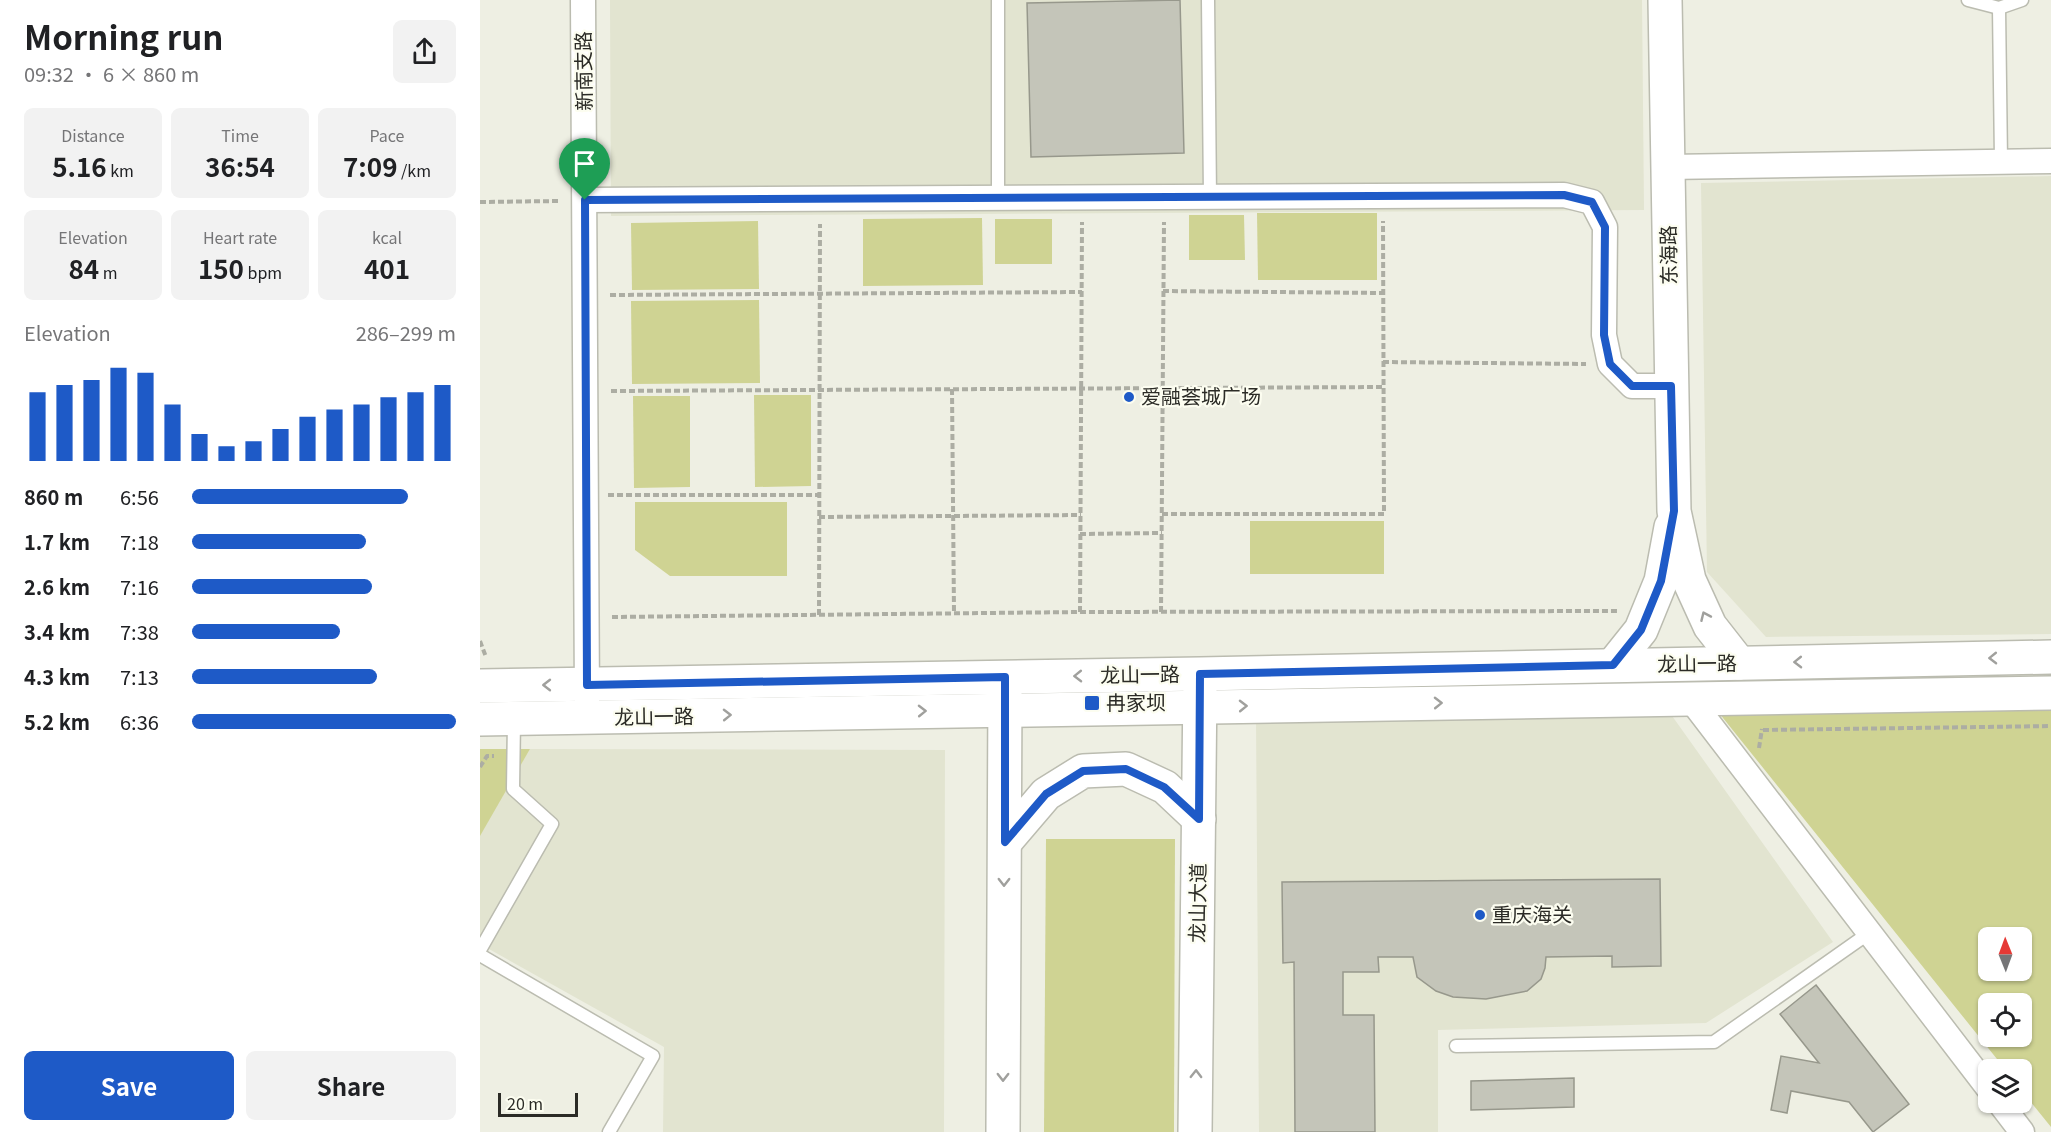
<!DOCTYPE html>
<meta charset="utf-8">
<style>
body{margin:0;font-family:Georgia,"Noto Sans SC",serif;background:#f2f2f2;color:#202124;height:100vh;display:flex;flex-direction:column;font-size:22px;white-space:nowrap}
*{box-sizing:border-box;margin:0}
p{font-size:20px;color:#757577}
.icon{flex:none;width:33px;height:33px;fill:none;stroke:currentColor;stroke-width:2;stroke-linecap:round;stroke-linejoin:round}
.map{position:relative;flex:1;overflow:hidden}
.sheet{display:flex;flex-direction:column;background:#fff;width:480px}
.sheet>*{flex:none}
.needle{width:39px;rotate:359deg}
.controls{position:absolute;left:1498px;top:927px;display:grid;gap:12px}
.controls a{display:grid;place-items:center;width:54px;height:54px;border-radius:9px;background:#fff;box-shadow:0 2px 4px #0004;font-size:30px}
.scale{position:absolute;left:18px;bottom:15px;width:80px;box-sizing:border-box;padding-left:6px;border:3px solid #2b2b26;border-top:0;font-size:16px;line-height:21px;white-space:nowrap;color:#2b2b26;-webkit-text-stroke:4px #fcfdf0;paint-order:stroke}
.pin{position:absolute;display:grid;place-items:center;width:51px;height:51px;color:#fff;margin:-62px -26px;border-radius:50% 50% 50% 0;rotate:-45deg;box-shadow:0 0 6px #0007}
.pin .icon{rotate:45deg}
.round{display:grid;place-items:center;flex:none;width:63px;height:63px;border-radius:9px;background:#f2f2f2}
.head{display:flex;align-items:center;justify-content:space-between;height:102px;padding:0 24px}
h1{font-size:33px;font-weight:700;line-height:45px}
.stats{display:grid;grid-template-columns:repeat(3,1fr);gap:9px;height:102px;padding:6px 24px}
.stats div{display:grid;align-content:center;border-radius:9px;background:#f2f2f2;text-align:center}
.stats b{font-size:26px;font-weight:700}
.stats small{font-size:16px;font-weight:400}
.stats p{font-size:16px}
.chart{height:168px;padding:12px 24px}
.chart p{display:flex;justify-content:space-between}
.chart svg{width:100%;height:108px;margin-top:6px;stroke:#1e5ac7;stroke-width:6}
.primary-button{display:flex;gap:12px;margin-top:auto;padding:12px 24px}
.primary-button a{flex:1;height:69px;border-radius:9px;background:#1e5ac7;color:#fff;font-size:24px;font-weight:700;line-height:69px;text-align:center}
.primary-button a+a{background:#f2f2f2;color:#202124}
ul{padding:0 24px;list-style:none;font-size:20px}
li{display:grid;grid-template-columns:96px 72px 1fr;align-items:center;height:45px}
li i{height:15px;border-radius:8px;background:#1e5ac7}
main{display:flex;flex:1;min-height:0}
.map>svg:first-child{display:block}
</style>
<main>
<section class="sheet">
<div class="head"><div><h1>Morning run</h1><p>09:32 · 6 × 860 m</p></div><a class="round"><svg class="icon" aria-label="share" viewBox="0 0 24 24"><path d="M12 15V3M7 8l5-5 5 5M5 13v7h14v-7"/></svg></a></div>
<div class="stats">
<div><p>Distance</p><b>5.16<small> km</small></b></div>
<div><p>Time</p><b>36:54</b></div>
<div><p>Pace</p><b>7:09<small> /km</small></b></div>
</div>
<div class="stats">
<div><p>Elevation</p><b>84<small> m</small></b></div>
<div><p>Heart rate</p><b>150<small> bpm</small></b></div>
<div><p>kcal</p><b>401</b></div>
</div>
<div class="chart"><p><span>Elevation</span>286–299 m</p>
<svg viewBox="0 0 160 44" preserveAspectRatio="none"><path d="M5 44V16M15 44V13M25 44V11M35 44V6M45 44V8M55 44V21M65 44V33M75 44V38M85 44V36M95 44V31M105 44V26M115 44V23M125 44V21M135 44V18M145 44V16M155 44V13"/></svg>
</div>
<ul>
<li><b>860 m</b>6:56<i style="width:82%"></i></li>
<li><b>1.7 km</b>7:18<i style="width:66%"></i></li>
<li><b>2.6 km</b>7:16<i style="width:68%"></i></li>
<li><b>3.4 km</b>7:38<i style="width:56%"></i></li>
<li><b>4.3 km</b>7:13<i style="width:70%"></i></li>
<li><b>5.2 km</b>6:36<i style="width:100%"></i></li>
</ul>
<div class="primary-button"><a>Save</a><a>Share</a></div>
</section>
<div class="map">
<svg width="1571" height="1132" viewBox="0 0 1571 1132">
<rect width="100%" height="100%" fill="#eeefe3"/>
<g fill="#e2e4d0">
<polygon points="130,0 1162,0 1164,210 131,216"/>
<polygon points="1571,176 1571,634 1286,637 1227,572 1221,183"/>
<polygon points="1190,713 1353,942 1226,1023 958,1030 958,1132 779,1132 776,719"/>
<polygon points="50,749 465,750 464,1132 183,1132 184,1047 0,944 0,834"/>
</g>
<g fill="#cfd393" fill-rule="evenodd">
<polygon points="777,213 897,213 897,280 778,280"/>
<polygon points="709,215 764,215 765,260 709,260"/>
<polygon points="502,218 503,285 383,286 383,219"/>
<rect x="515" y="219" width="57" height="45"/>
<polygon points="278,221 279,289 152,290 151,223"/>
<polygon points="279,300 280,383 152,384 151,301"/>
<polygon points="274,395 331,395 331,486 275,487"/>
<polygon points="153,396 210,396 210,487 154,488"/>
<polygon points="155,502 307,502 307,576 190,576 155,550"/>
<rect x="770" y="521" width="134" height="53"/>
<path d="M1571,708V1127L1542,1091V1070L1525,1069L1239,713ZM1509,938H1542V970H1509ZM1509,1004H1542V1036H1509Z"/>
<polygon points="0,749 50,749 0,836"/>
<polygon points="566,839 695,839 694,1132 564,1132"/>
</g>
<g fill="#c4c5b9" stroke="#97988c" stroke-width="1.5">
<polygon points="700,0 704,153 551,157 547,3"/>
<polygon points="1180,879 1181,966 1132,967 1132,956 1066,957 1065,968 1061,979 1047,991 1006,999 973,997 956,991 937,977 933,957 898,957 899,972 863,972 863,1015 894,1015 895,1132 815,1132 814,962 803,963 802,882"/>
<polygon points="1336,985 1429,1104 1393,1132 1369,1102 1311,1091 1307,1113 1291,1110 1301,1056 1339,1063 1300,1014"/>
<polygon points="1094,1078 1094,1107 991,1110 991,1081"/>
</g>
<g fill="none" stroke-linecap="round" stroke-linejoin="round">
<defs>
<g id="lane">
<polyline points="518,0 518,198"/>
<polyline points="728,0 730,197"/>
<polyline points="1488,0 1519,8 1542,0"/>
<polyline points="1519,8 1521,161"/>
<polyline points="0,950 72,824 33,789 34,720"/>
<polyline points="0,955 173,1056 129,1132"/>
<polyline points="976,1046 1234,1042 1389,933"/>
</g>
<g id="street">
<polyline points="103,0 107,701"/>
<polyline points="1188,167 1571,161"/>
<polyline points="105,200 1084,195 1112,202 1125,227 1124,335 1130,364 1152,386 1191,386"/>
<polyline points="1211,700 1509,1089"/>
<polyline points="1519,1102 1542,1132"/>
</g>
<g id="secondary">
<polyline points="1185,0 1194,511 1209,580 1230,626 1259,663"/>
<polyline points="1133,665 1161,630 1181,581 1191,527"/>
<polyline points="0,686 720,674 1571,657"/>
<polyline points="0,719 1571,693"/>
<polyline points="525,842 566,794 603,771 646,769 685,787 719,819"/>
<polyline points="523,1132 525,688"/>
<polyline points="715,1132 720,684"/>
</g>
</defs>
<use href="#lane" stroke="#bbbcb0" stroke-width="15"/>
<use href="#street" stroke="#bbbcb0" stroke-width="27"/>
<use href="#secondary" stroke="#bbbcb0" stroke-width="36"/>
<g stroke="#acada3" stroke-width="4" stroke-dasharray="6 3" stroke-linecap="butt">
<polyline points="0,202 80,201"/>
<polyline points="683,291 903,293"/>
<polyline points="130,295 602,292"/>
<polyline points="903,362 1106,364"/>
<polyline points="472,389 474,613"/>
<polyline points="131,391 903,387"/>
<polyline points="128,495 339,495"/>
<polyline points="682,514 904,514 903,221"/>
<polyline points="339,517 601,515"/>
<polyline points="600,534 682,533"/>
<polyline points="600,612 602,222"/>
<polyline points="681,612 684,222"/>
<polyline points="339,615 340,224"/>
<polyline points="132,617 600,612 1138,611"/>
<polyline points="0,641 6,657"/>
<polyline points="1283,730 1571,726"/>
<polyline points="1279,748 1282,729"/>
<polyline points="0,767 7,756 14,756"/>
</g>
<use href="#lane" stroke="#fff" stroke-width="12"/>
<use href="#street" stroke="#fff" stroke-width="24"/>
<use href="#secondary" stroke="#fff" stroke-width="33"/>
</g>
<defs><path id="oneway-chevron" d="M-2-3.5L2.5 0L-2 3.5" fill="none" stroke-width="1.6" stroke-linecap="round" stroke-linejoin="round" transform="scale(1.5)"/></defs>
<g stroke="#a0a09d">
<use href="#oneway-chevron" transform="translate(1225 616) rotate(-114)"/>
<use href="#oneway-chevron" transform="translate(1513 658) rotate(179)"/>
<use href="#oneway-chevron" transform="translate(1318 662) rotate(179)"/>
<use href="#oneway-chevron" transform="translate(598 676) rotate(179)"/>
<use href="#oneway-chevron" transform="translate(67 685) rotate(180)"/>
<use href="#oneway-chevron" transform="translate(958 703) rotate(-1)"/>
<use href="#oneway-chevron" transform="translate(763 706) rotate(-1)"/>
<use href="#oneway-chevron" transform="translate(442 711) rotate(-1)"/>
<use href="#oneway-chevron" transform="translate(247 715) rotate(-1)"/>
<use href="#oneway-chevron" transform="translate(524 882) rotate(90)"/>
<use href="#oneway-chevron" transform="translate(716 1074) rotate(-89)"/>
<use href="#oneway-chevron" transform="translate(523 1077) rotate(90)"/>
</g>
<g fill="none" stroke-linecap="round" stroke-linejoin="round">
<defs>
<polygon id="route" points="1084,195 1112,202 1125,227 1124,335 1130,364 1152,386 1191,386 1194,511 1181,581 1161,630 1133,665 720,674 719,819 684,787 646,769 603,771 566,794 525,842 525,677 107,685 105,200"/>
</defs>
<use href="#route" stroke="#fff" stroke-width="12"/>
<use href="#route" stroke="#1e5ac7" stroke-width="8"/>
</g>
<g fill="#1e5ac7" stroke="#fcfdf0" stroke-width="2">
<circle cx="649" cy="397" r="6"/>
<rect x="604" y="695" width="16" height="16" rx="3"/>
<circle cx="1000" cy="915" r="6"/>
</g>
<g text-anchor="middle" stroke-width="4.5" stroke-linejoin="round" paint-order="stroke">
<g font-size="20" fill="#2b2b26" stroke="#fcfdf0">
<text transform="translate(104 71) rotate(-91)" y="7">新南支路</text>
<text transform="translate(1189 255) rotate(-91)" y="7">东海路</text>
<text transform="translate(1217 664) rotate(-1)" y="7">龙山一路</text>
<text transform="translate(660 675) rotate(-1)" y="7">龙山一路</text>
<text transform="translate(174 717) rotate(-1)" y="7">龙山一路</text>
<text transform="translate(718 903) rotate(-89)" y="7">龙山大道</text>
</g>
<g font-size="20" fill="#2b2b26" stroke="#fcfdf0" text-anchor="start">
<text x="661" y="404">爱融荟城广场</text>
<text x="626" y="710">冉家坝</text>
<text x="1012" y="922">重庆海关</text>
</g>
</g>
</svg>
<div class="controls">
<a><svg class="needle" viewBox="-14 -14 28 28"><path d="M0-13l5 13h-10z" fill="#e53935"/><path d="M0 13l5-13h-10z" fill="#757577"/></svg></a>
<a><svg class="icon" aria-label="locate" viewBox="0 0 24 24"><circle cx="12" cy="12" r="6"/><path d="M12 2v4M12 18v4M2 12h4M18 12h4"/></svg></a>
<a><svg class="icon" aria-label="layers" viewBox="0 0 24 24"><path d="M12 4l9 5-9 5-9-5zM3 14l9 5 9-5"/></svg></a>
</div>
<div class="scale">20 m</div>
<div class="pin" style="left:105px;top:200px;background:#1e9e55"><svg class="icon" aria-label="arrive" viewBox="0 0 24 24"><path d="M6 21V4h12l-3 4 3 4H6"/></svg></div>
</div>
</main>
